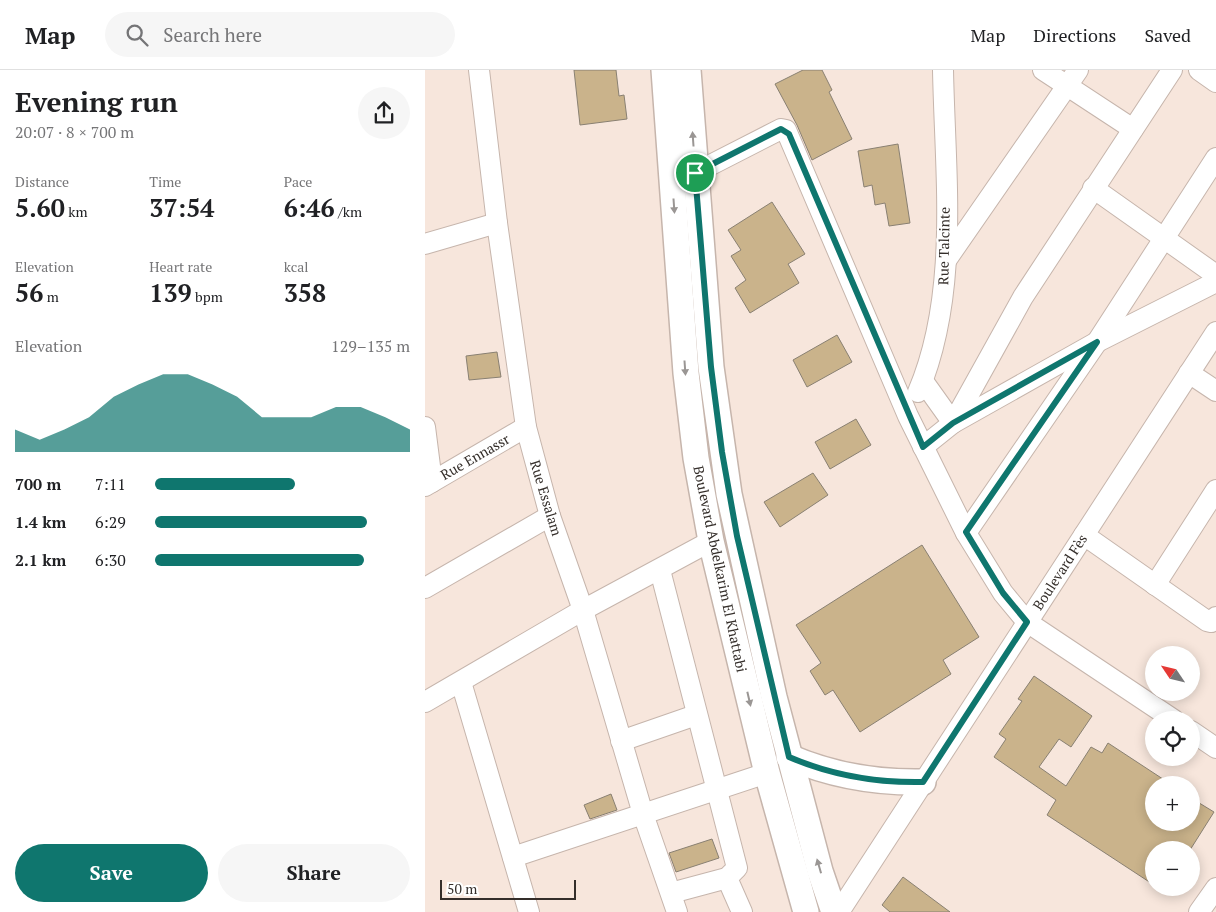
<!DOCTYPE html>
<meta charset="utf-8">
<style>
body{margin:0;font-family:"PT Serif",serif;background:#f6f6f6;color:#202124;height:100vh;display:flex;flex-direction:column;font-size:19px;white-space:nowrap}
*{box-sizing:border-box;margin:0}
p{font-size:16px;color:#757577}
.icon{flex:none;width:28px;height:28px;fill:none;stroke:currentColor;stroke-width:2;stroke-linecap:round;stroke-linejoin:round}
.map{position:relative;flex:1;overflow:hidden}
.drawer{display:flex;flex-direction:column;background:#fff;width:425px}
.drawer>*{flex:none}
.needle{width:32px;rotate:305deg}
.fabs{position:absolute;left:720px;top:576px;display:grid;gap:10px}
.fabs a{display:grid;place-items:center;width:55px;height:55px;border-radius:50%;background:#fff;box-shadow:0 2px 12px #0003;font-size:25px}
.scale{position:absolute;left:15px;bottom:12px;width:136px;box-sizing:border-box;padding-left:5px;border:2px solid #342e2a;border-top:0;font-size:14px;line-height:18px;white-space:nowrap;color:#342e2a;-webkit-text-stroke:4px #fff;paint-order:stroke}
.pin{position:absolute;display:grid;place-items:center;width:42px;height:42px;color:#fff;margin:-21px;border:2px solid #fff;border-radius:50%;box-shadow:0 1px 5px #0007}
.round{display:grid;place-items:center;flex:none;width:52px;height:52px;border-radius:26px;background:#f6f6f6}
.overview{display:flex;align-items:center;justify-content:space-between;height:85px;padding:0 15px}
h1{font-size:28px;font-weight:600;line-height:38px}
.figures{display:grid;grid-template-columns:repeat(3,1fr);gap:8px;height:85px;padding:5px 15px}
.figures div{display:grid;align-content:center}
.figures b{font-size:25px;font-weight:600}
.figures small{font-size:14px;font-weight:400}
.figures p{font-size:14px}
.chart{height:140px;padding:10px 15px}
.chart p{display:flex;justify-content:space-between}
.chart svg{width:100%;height:90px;margin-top:5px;fill:#0f766e;opacity:.7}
.button{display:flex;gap:10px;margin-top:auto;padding:10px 15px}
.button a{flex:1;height:58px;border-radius:30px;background:#0f766e;color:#fff;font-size:20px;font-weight:600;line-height:58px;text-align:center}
.button a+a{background:#f6f6f6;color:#202124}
ul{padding:0 15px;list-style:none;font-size:16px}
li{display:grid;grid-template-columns:80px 60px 1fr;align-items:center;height:38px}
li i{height:12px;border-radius:6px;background:#0f766e}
header{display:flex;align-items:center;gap:30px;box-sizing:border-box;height:70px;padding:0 25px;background:#fff;border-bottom:1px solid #e0e0e0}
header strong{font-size:24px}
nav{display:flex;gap:28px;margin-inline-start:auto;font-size:18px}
.search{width:350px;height:45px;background:#f6f6f6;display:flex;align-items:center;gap:12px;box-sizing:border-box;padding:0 18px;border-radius:28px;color:#757577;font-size:19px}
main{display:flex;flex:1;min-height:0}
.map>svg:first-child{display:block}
</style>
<header>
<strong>Map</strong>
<div class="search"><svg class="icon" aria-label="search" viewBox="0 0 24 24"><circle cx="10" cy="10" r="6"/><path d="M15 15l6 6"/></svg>Search here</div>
<nav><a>Map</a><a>Directions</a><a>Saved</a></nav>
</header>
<main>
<section class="drawer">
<div class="overview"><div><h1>Evening run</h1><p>20:07 · 8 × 700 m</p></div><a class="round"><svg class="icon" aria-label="share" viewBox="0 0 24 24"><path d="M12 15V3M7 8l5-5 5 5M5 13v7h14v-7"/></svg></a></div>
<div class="figures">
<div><p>Distance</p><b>5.60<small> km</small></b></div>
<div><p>Time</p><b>37:54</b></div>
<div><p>Pace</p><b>6:46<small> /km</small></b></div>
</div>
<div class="figures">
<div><p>Elevation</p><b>56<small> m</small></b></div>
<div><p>Heart rate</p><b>139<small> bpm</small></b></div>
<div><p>kcal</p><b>358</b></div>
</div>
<div class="chart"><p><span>Elevation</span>129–135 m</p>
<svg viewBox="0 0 160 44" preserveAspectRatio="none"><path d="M0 44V33L10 38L20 33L30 27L40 17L50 11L60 6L70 6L80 11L90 17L100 27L110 27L120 27L130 22L140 22L150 27L160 33V44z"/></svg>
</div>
<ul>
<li><b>700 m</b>7:11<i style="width:55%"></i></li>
<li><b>1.4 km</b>6:29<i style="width:83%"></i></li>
<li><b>2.1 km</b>6:30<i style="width:82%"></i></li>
</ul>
<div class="button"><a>Save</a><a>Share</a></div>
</section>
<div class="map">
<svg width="791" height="842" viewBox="0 0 791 842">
<rect width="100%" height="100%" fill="#f7e6dc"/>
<g fill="#cab38b" stroke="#898072">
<polygon points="149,0 191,0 194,26 199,25 202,49 155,55"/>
<polygon points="378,0 397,0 407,20 404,22 427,69 387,90 372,55 350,14"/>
<polygon points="473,74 485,153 464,156 460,133 450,135 447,115 439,117 433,81"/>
<polygon points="347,132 380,184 363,194 374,213 325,243 310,218 321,210 306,186 316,180 303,160"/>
<polygon points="412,265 427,292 382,317 368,290"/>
<polygon points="72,282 76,307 44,310 41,286"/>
<polygon points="431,349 446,375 405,399 390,372"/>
<polygon points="388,403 403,425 355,457 339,432"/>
<polygon points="497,475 554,567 518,590 526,604 435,662 408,620 400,625 385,601 396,593 371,555"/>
<polygon points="609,606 667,646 646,677 634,669 614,697 641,716 666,677 677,683 683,673 747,715 729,715 729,752 766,752 766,728 789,742 765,780 729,780 729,815 622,745 631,730 569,687 581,669 574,664 597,631 593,629"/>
<polygon points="186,724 192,740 165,749 159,735"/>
<polygon points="287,769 294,788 251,802 244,783"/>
<polygon points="478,807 525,842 465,842 457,835"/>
</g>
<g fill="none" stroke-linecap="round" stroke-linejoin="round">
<defs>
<g id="minor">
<polyline points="54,0 72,153 101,357 125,446 158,540 218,744 252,842"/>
<polyline points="618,0 708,59"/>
<polyline points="774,0 791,12"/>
<polyline points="258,106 270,103 356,59 361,60 483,346 541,463 578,523 602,552 749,650"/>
<polyline points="668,118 791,205"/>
<polyline points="0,174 72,153"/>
<polyline points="522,189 653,0"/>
<polyline points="764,303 791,321"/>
<polyline points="498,311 528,353 598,227 747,0"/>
<path d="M493,322C535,223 520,105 518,0"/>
<polyline points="0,357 7,412"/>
<polyline points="498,377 528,353 672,272 791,212"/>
<polyline points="0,416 101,357"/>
<polyline points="541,463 672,272 791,88"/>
<polyline points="659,465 782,551 786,552 791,547"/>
<polyline points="235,500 312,798 302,808 246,823"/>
<polyline points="730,515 791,420"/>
<polyline points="0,518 125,446"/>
<polyline points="36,612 104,842"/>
<polyline points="0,632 158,540 286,471"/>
<polyline points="766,661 791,678"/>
<polyline points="196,671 271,645"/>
<polyline points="88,787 342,703"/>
<polyline points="302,808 317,842"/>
<polyline points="414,842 791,262"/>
<polyline points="774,842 791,818"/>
</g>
<g id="tertiary">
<polyline points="239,0 261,303 271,388 286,471 342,703 381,842"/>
<polyline points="263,0 286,297 304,424 349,627 395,801 409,842"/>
<path d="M364,687C408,706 451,713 498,712"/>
</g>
</defs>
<use href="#minor" stroke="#c6b5ac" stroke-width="22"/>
<use href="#tertiary" stroke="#c6b5ac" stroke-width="28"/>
<use href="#minor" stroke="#fff" stroke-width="20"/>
<use href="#tertiary" stroke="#fff" stroke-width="25"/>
</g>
<defs><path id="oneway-solid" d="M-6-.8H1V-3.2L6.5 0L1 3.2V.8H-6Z" transform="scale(1.25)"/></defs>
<g fill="#9a9694">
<use href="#oneway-solid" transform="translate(268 69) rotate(-94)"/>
<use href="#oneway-solid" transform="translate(249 136) rotate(86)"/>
<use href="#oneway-solid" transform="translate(260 298) rotate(86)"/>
<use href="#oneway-solid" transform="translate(324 629) rotate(77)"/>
<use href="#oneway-solid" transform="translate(394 796) rotate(-106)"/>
</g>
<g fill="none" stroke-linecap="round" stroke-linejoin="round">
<defs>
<path id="route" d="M356,59L364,64L498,377L528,353L672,272L541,462L578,523L602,552L498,712C451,713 408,706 364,687L312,466L297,382L286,297L270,103Z"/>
</defs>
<use href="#route" stroke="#fff" stroke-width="10"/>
<use href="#route" stroke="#0f766e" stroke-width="6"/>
</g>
<g text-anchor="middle" stroke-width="4.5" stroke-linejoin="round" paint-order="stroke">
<g font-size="14" fill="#342e2a" stroke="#fff">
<text transform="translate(519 176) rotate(-89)" y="5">Rue Talcinte</text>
<text transform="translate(50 387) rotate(-30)" y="5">Rue Ennassr</text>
<text transform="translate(121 428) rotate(73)" y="5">Rue Essalam</text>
<text transform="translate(295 499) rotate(78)" y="5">Boulevard Abdelkarim El Khattabi</text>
<text transform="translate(635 502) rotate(-57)" y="5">Boulevard Fès</text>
</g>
</g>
</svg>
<div class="fabs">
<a><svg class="needle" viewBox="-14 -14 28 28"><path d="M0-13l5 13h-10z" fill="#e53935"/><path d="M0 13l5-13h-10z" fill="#757577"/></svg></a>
<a><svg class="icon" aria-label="locate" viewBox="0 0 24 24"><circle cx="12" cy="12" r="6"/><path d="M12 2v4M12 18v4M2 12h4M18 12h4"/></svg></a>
<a>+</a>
<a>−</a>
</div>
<div class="scale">50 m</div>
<div class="pin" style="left:270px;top:103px;background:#1e9e55"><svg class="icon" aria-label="arrive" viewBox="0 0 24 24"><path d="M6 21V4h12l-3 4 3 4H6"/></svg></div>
</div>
</main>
